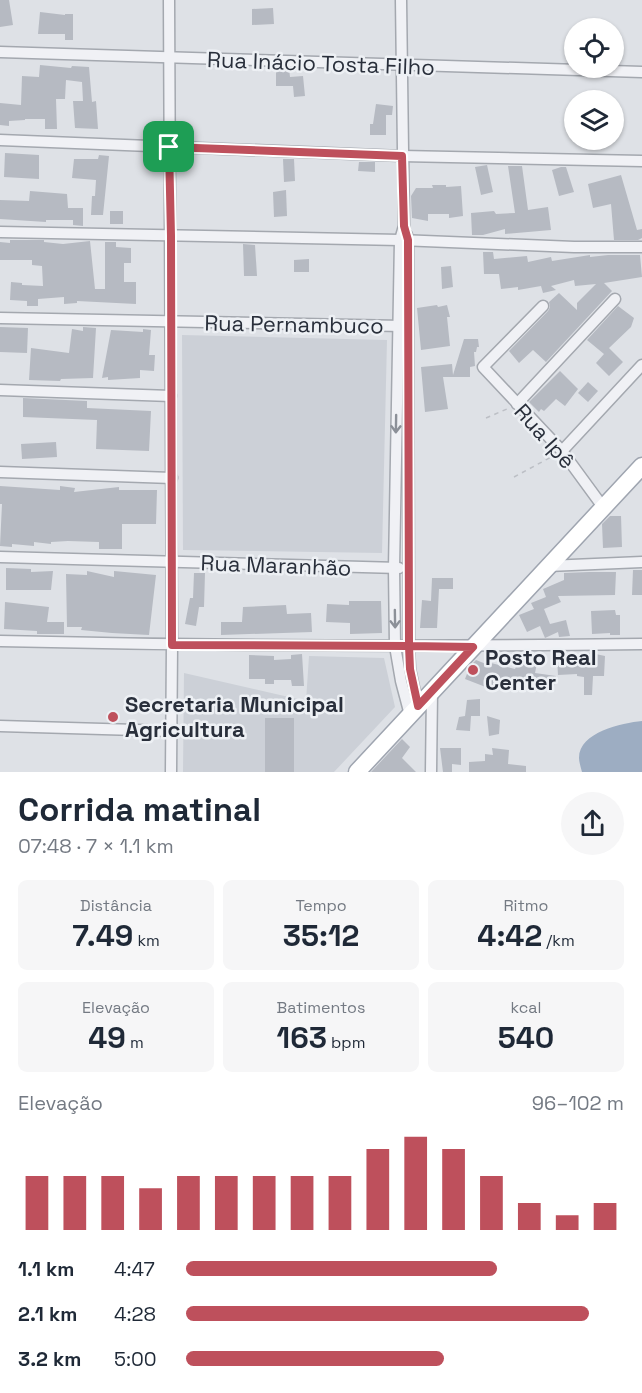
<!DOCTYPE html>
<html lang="pt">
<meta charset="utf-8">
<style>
body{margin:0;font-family:"Space Grotesk",sans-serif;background:#f6f6f7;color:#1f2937;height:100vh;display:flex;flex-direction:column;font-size:22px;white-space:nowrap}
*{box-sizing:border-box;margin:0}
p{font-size:20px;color:#747a83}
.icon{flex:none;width:33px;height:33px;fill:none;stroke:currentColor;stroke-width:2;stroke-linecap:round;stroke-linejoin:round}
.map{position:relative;height:772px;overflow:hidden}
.drawer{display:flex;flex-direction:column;background:#fff;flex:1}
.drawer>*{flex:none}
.tools{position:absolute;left:564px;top:18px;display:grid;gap:12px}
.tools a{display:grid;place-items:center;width:60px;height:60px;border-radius:50%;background:#fff;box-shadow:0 2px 4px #0004;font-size:30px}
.pin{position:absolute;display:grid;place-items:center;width:51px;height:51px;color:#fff;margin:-26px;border-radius:12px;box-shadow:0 3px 9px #0006}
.round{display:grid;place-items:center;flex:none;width:63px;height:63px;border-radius:32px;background:#f6f6f7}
.headline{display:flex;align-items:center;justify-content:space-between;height:102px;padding:0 18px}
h1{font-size:33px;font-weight:600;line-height:45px}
.stats{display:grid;grid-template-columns:repeat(3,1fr);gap:9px;height:102px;padding:6px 18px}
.stats div{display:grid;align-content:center;border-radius:9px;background:#f6f6f7;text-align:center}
.stats b{font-size:30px;font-weight:600}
.stats small{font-size:16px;font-weight:400}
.stats p{font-size:16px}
.chart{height:168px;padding:12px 18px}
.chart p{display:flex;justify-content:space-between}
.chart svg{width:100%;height:108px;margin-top:6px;stroke:#be505c;stroke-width:6}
ul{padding:0 18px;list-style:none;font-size:20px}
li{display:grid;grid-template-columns:96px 72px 1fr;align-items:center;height:45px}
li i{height:15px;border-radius:8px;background:#be505c}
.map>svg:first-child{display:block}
</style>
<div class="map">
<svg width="642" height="772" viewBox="0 0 642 772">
<rect width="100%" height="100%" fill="#dee1e6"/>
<g fill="#ccd0d7">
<polygon points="182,335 387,340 382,553 183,550"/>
<polygon points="309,656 384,658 395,707 334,772 183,772 184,673 306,701"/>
</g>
<path fill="#9dadc2" d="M642,721V772H582C581,768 579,762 579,758C579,732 622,723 642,721Z"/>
<g fill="#b6bac2">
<polygon points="0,0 9,0 13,25 0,27"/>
<polygon points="273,8 274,24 252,25 252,9"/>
<polygon points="40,12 65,15 65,14 73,14 73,40 65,40 65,34 38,34"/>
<polygon points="40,65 71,68 72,66 89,67 92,102 96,101 98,129 75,128 73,101 83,101 82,82 66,80 65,99 56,99 57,129 45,129 45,119 25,119 25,120 9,121 9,126 0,125 0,103 21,105 22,76 39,77"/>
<polygon points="276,69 289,69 290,77 303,76 305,96 294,97 293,86 276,86"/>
<polygon points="376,104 393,106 392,115 386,115 386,135 370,135 370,124 373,124"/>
<polygon points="5,153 39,155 39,179 4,177"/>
<polygon points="99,155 109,156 103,215 91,215 92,196 95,196 96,180 72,178 74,159 98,159"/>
<polygon points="283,159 294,159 295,181 284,182"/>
<polygon points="359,162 375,162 375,172 358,171"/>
<polygon points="487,165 493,192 481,195 475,167"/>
<polygon points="508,166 522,166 528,210 548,207 551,230 505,234 505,229 483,235 472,235 471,213 494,211 496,214 515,213"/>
<polygon points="561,167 566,167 574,192 559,196 552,170"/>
<polygon points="621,175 637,230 642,229 642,238 638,240 614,240 611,204 593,208 588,184"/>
<polygon points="432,185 446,185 446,187 461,186 463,216 449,218 449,214 428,214 428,221 412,218 411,196 416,188 433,188"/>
<polygon points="286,190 287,216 274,217 273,192"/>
<polygon points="30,191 67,194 68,208 83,208 83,226 73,225 73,220 46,220 46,222 0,219 0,200 29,201"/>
<rect x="110" y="211" width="13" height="13"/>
<polygon points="10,240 44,240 44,242 63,244 90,241 95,289 105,289 105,242 116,242 116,247 131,248 131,263 124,263 124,282 136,282 136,304 77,301 77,303 64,304 64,297 38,299 38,306 27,306 27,301 10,300 11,282 22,283 22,285 43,286 42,266 32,265 32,260 0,260 0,242 10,243"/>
<polygon points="243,244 255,245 257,276 244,276"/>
<polygon points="483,252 493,252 494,259 527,256 528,262 551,257 552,261 590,255 590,257 608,255 640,255 642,277 604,283 612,291 546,362 533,350 519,363 509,351 548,311 550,307 549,302 559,293 577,310 577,303 596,284 575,286 574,280 551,286 556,290 543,293 541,286 518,290 518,287 501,289 499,274 484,274"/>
<polygon points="309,259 309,272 294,272 294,260"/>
<polygon points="451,266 453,287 442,289 441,267"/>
<polygon points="437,305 438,307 447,305 450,317 447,317 450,346 421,350 417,308"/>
<polygon points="618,306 634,318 631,327 609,348 623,362 609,376 596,363 604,354 587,340"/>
<polygon points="0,327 28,328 27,353 0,352"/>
<polygon points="83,327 96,328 93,378 61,379 60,381 29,380 31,348 69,353 72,329 83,331"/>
<polygon points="143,329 151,330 149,355 155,355 154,371 140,370 140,378 108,380 108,377 102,378 111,330 143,332"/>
<polygon points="464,339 478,339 479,347 477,347 476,352 474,352 475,366 470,367 470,377 443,377 448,409 425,412 421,367 452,364 453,375"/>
<polygon points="560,371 578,389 565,406 556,399 544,411 541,409 539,412 529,402"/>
<polygon points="588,382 598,391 588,402 578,393"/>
<polygon points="23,398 87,401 87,408 151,411 149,451 96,449 97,420 23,417"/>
<polygon points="56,442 57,457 22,459 21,444"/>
<polygon points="0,486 60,490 60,486 75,488 74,492 119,487 119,490 157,490 156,524 122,524 122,549 99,549 99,542 68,541 51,542 51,544 34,542 34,546 12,544 12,547 0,546 2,504 0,504"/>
<polygon points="610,516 621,516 622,547 603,548 602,524"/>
<polygon points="6,568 31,569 31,572 53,571 51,590 6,590"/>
<polygon points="633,570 642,570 642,595 632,595"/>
<polygon points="87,571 114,577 114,571 156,575 149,635 112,633 81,630 82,627 67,627 66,574 87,575"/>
<polygon points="589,572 616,572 615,595 558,596 561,602 544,609 550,624 566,620 570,636 559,637 558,632 545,638 540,626 527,632 519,615 534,609 531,603 546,597 543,589 564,580 564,573"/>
<polygon points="194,573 205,573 204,607 199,607 196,626 185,624 190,598 193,598"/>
<polygon points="432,578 453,578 453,589 439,589 437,628 420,628 422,600 431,601"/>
<polygon points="349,601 381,601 382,633 350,634 350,623 326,622 327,604 349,605"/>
<polygon points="5,602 49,607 47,622 64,622 64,634 37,634 37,631 4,629"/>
<polygon points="286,605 287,614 311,613 312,632 221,635 221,622 242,622 243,607"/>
<polygon points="615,610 616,615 620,615 620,635 610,635 610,633 592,634 591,611"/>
<polygon points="591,653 605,656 604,676 593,676 592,695 584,695 584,677 577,676 577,674 558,675 557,658"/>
<polygon points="302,654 304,686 292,686 291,680 274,680 274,684 265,684 265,679 249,679 249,655 274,656 274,660 291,659 291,655"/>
<polygon points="476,660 491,666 491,663 515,669 518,662 526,664 526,661 537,663 535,673 556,676 554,687 520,681 517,689 498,683 496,691 465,679 470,666"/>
<polygon points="480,699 480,716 471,716 470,731 456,730 459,717 465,716 467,700"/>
<polygon points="487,716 500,720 499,734 489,736"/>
<rect x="265" y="718" width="29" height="54"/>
<polygon points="402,739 410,747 402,758 416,772 371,772"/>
<polygon points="440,748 461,748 461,765 452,764 452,772 443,772"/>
<polygon points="492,748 509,750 508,764 526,766 526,772 469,772 469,762 485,761 485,754 493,755"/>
</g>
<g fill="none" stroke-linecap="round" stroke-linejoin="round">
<defs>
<g id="minor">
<polyline points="169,0 172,645 171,772"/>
<polyline points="401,0 404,226 400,240 394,568 395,646 401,681 410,715"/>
<polyline points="0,52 642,72"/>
<polyline points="0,140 402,156 642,161"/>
<polyline points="0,232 400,240 574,247 642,247"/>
<polyline points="407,235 408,240 409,646 410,669 418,706"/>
<polyline points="543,306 483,367 562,451 603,507"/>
<polyline points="0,318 402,326"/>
<polyline points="0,390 171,396"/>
<polyline points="517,404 615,299"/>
<polyline points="562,451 642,365"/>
<polyline points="0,472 172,478"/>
<polyline points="0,557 399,568"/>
<polyline points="548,566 642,562"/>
<path d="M0,641C214,646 428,647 642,644"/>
<polyline points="0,726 171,731"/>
<polyline points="431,772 432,692"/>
</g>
<polyline id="primary" points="357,772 642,466"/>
</defs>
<use href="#minor" stroke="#a4a8af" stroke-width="13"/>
<use href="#primary" stroke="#9fa5b0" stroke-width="19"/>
<g stroke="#bcbfc5" stroke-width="1.5" stroke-dasharray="4.5 4.5" stroke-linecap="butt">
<polyline points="486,418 507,409"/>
<polyline points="514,477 553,456"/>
</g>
<use href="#minor" stroke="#f0f1f5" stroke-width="10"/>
<use href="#primary" stroke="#fff" stroke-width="16"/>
</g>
<defs><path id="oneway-shaft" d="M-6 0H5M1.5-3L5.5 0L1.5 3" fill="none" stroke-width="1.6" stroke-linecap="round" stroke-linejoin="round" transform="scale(1.5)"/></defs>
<g stroke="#8c9098">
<use href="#oneway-shaft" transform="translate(396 424) rotate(91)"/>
<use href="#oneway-shaft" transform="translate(395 619) rotate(89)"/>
</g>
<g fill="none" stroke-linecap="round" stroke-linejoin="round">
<defs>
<polyline id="route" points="169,147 171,236 172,645 409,646 410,669 418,706 473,647 409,646 408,240 404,226 402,156 169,147"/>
</defs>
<use href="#route" stroke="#fff" stroke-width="12"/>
<use href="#route" stroke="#be505c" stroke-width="8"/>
</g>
<g fill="#be505c" stroke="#edf0f4" stroke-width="2">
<circle cx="473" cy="670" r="6"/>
<circle cx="113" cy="717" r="6"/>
</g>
<g text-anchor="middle" stroke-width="5" stroke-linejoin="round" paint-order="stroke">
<g font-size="22" fill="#292f3b" stroke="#edf0f4">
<text transform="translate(321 63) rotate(2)" y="8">Rua Inácio Tosta Filho</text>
<text transform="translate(294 324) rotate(1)" y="8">Rua Pernambuco</text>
<text transform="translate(545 436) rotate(48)" y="8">Rua Ipê</text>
<text transform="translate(276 565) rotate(2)" y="8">Rua Maranhão</text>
</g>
<g font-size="22" font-weight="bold" fill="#292f3b" stroke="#edf0f4" text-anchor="start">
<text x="485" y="665">Posto Real<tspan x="485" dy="25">Center</tspan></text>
<text x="125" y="712">Secretaria Municipal<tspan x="125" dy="25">Agricultura</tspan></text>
</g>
</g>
</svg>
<div class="tools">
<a><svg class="icon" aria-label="locate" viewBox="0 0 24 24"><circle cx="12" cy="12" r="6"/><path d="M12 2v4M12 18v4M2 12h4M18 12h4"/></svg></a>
<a><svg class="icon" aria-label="layers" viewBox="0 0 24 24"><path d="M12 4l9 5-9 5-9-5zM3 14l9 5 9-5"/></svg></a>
</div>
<div class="pin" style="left:169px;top:147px;background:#1e9e55"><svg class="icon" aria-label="arrive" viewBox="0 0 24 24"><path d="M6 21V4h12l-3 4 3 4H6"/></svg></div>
</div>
<section class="drawer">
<div class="headline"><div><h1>Corrida matinal</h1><p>07:48 · 7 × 1.1 km</p></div><a class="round"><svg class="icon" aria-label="share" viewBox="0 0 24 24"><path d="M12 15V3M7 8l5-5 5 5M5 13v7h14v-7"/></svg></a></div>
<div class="stats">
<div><p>Distância</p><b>7.49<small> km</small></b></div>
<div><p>Tempo</p><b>35:12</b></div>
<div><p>Ritmo</p><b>4:42<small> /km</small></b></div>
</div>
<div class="stats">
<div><p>Elevação</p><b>49<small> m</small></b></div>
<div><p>Batimentos</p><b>163<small> bpm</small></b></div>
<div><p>kcal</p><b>540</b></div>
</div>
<div class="chart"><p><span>Elevação</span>96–102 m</p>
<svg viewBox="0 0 160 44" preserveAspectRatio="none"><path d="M5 44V22M15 44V22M25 44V22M35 44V27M45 44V22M55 44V22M65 44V22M75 44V22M85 44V22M95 44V11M105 44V6M115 44V11M125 44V22M135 44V33M145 44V38M155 44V33"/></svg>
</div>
<ul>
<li><b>1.1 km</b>4:47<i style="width:71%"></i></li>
<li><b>2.1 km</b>4:28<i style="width:92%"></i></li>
<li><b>3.2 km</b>5:00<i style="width:59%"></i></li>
</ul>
</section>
